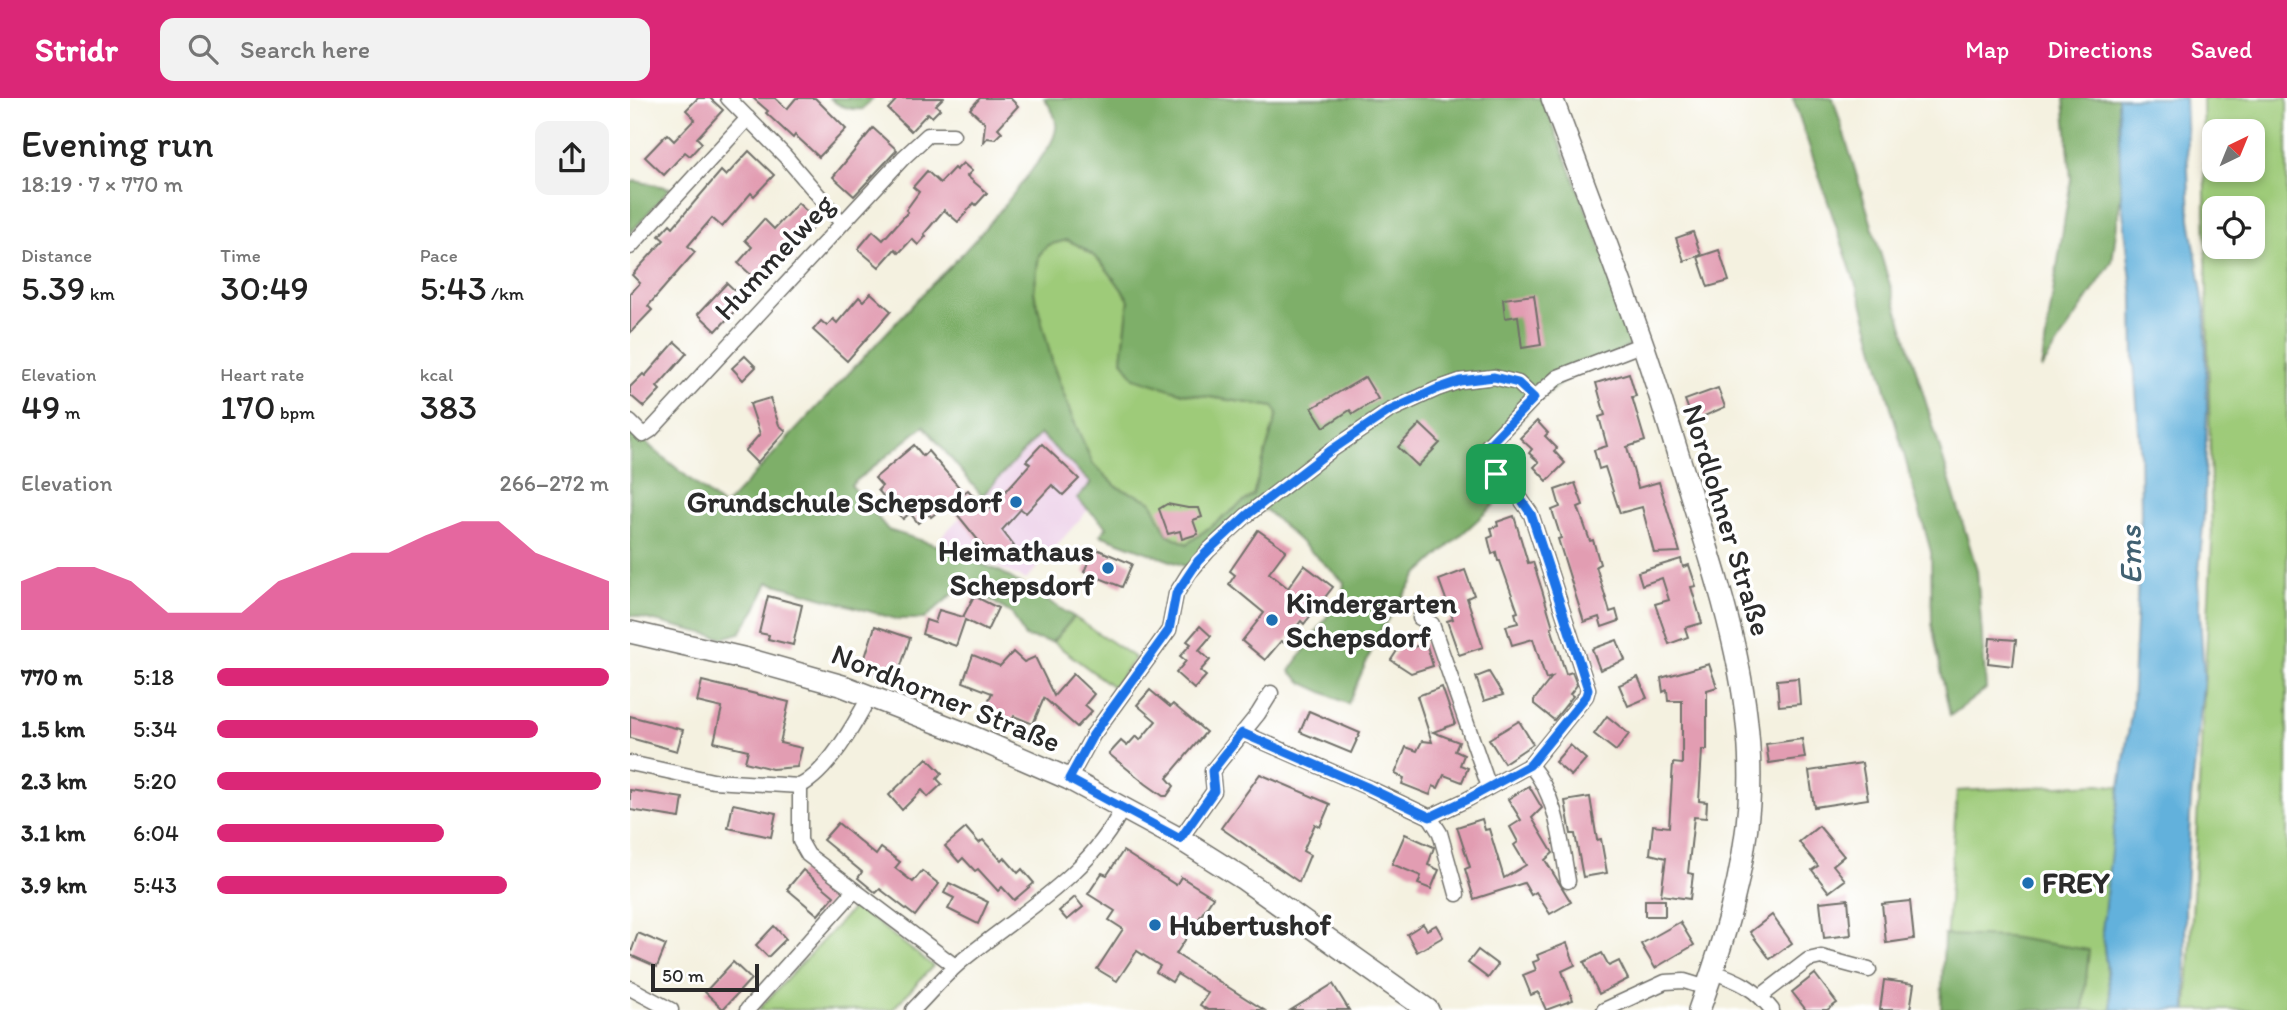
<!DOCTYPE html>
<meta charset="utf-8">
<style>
body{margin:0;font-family:Itim,sans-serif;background:#f2f2f2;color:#222;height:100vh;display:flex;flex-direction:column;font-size:26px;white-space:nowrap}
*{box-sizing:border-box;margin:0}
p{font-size:23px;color:#767676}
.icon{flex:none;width:38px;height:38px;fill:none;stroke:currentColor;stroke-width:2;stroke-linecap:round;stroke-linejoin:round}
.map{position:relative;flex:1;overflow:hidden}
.details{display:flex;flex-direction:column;background:#fff;width:630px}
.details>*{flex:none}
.needle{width:46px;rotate:43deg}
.fabs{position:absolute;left:1572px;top:21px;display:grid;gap:14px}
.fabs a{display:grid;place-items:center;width:63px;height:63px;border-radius:14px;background:#fff;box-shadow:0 4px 10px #0003;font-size:35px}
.scale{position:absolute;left:21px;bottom:18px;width:108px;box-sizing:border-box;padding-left:7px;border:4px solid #2b2b2b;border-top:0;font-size:19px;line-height:24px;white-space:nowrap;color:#2b2b2b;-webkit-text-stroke:5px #fff;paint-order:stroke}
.pin{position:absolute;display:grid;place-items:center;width:60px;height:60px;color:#fff;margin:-30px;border-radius:14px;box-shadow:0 4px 10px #0006}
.round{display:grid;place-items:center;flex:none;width:74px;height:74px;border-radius:14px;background:#f2f2f2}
.headline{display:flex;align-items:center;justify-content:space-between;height:119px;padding:0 21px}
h1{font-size:38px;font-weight:600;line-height:52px}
.metrics{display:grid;grid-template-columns:repeat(3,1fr);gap:10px;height:119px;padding:7px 21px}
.metrics div{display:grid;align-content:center}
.metrics b{font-size:35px;font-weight:600}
.metrics small{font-size:19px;font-weight:400}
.metrics p{font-size:19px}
.chart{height:196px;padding:14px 21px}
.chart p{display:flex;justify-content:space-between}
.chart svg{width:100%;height:126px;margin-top:7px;fill:#db2777;opacity:.7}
ul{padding:0 21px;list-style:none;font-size:23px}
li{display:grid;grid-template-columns:112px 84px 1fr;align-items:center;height:52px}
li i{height:18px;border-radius:9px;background:#db2777}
header{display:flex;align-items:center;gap:42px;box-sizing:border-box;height:98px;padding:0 35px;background:#db2777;color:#fff}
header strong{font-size:33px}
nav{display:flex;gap:38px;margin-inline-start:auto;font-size:24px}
.search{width:490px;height:63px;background:#f2f2f2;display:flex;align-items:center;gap:18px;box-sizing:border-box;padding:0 24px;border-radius:14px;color:#767676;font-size:26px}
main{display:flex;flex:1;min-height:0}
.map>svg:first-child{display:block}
</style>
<header>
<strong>Stridr</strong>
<div class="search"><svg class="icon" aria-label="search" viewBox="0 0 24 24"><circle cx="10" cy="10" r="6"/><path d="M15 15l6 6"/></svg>Search here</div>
<nav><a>Map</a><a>Directions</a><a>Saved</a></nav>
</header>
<main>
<section class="details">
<div class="headline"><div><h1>Evening run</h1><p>18:19 · 7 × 770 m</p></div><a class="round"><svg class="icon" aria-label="share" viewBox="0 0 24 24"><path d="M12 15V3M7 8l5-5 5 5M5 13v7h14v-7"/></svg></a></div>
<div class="metrics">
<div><p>Distance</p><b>5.39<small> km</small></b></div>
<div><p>Time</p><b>30:49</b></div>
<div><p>Pace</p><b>5:43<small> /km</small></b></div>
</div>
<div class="metrics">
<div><p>Elevation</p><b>49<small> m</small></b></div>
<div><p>Heart rate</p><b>170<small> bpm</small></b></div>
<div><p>kcal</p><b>383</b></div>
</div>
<div class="chart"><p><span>Elevation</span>266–272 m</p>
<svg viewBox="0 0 160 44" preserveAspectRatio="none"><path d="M0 44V27L10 22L20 22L30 27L40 38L50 38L60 38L70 27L80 22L90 17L100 17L110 11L120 6L130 6L140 17L150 22L160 27V44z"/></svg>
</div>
<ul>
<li><b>770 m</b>5:18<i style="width:100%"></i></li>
<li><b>1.5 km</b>5:34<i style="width:82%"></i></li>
<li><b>2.3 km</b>5:20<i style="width:98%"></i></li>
<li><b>3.1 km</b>6:04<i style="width:58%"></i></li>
<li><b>3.9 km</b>5:43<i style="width:74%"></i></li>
</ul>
</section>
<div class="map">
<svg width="1657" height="912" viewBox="0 0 1657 912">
<rect width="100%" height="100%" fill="#fff"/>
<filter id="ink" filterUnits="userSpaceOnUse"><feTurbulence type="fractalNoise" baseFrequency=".0143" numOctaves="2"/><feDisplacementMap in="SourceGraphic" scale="14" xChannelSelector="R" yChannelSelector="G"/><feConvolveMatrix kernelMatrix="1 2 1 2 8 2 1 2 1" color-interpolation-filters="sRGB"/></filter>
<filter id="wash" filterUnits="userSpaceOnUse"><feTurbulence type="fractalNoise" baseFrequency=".00686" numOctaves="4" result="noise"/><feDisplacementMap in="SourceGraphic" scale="28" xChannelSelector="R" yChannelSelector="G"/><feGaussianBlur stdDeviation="1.57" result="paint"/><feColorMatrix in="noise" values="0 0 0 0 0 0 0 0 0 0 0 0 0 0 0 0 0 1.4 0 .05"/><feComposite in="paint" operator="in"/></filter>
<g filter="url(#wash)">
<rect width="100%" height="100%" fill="#f4f1e0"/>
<polygon fill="#edd1e9" points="410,336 462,385 447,401 458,412 396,482 308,442"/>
<g fill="#9ecb79" stroke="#647b52" stroke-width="2" fill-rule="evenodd">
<path d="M1573,0H1657V912H1557L1582,445ZM1584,33H1622V72H1584ZM1584,110H1622V149H1584Z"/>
<path d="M437,142C469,155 480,175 499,202L492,261L504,279L553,295L644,309L647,316L623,397L557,446L537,436L521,403L487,389L463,366L442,319L423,267L404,194L409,157L418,147Z"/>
<polygon points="444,519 505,560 483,589 423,544"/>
<polygon points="1469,686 1490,689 1472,835 1482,912 1311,912 1327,693"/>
<polygon points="225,808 303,868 262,912 128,912"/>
</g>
<g fill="#7eaf69" stroke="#546d4a" stroke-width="2" fill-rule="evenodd">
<path d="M200,0H243L233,11C221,12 209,9 200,0Z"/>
<path d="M414,0H912L1008,243L936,281L909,302L848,366L876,396L788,476L750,533L718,606L673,585L660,573L713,495L714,484L636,412L617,415L560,470L470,437L477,429L447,401L461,385L410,336L352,398L294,328L221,387L258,432L306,447L371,474L444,519L422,544L395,539L382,516L343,491L324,495L294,521H266L138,484L126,511L110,535L93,540L0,517V328L22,350L94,409L302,186C339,151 371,113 402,72C411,59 424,46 426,30C427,18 420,9 414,0ZM437,142C469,155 480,175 499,202L492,262L504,280L553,295L644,309L647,316L623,397L557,446L537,436L521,403L487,389L463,366L442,319L423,267L404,194L409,157L418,147Z"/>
<polygon points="1163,0 1203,0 1347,472 1356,591 1320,618 1302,527 1301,454 1233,208"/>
<polygon points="1434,0 1488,0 1491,96 1482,164 1411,271 1441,81"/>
<polygon points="5,83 40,90 0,136 0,85"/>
<polygon points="1314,837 1378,839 1459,852 1453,912 1311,912"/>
</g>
<polygon fill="#62b1dc" stroke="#466e84" stroke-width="2" points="1488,0 1555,0 1560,121 1575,213 1577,313 1574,417 1568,483 1574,580 1561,701 1555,807 1556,912 1482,912 1472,834 1483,735 1502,610 1511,417 1510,346 1504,264 1503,199 1491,96"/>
<g id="blocks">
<g fill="#e29db2">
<polygon points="68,0 80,0 93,12 67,40 72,45 60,58 55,54 34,77 15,59 37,36 44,43 65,21 56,12"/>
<polygon points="123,0 145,0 157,11 166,0 185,0 216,31 189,59 165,37 163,40 136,15 138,13"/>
<polygon points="268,0 313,0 306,7 310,11 302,19 298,15 281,33 258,11"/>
<polygon points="350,0 380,0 388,8 368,30 372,34 365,41 357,40 353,45 355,25 340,11"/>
<polygon points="243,30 267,52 224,98 203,79"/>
<polygon points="119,53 144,77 124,98 121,95 92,129 82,120 58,148 65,154 18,208 22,212 0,235 0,196 10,185 2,177 34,142 29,138 40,126 43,129 91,73 96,78"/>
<polygon points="333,65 342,73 337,78 357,95 346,107 344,105 328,124 314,112 294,136 296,138 288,147 282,141 269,155 265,151 249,169 228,151 243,133 253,142 278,114 276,112 289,94 283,89 297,73 310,85 324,70 326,72"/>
<polygon points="168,105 188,124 131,186 108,165 122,149 115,142 134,121 144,131"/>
<polygon points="1063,134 1071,157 1054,163 1046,140"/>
<polygon points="1089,152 1099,183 1078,189 1068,159"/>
<polygon points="97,185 115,202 86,233 68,216"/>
<polygon points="241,195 261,213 217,263 183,232 191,223 197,228 203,221 207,225 229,199 233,203"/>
<polygon points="904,197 911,247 892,250 888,218 875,220 873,201"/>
<polygon points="45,244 57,255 27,289 30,292 14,309 0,297 0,289 13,276 15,278"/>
<polygon points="115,258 126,269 113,282 102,270"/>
<polygon points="999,275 1006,298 1002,299 1015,343 997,349 1008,390 1029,384 1050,454 1024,455 1012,409 990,415 975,369 969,371 964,352 977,348 969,319 975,317 966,285"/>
<polygon points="735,279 748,301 723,316 720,312 694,329 682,310"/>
<polygon points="1088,290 1095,309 1063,323 1055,302"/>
<polygon points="140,300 149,327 156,333 127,365 115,353 130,336 120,306"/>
<polygon points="907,323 918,335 915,338 927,350 924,353 935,365 917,383 904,369 909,364 899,355 902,351 890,340"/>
<polygon points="790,326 810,345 788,368 768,349"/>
<polygon points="412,346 449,381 433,397 422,387 396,415 391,411 372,432 384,448 365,463 318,405 301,419 299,416 288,425 280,415 273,421 248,392 252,388 245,380 284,347 293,358 298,353 334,395 338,392 358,413 400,366 396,363"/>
<polygon points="945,385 953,407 948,409 960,443 963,442 970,466 966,468 980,514 986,512 989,523 972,529 969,519 954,524 928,441 931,440 922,412 930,409 925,392"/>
<polygon points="537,406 558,410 569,410 572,419 563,422 568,436 552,441 550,433 538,436 529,411"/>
<polygon points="884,418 898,465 903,464 912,492 923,529 921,529 936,576 942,574 947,587 940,596 943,598 924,622 904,606 904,602 922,579 916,581 903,541 882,547 876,528 888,525 885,515 888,514 870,463 868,463 866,454 862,456 858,440 863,438 861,430 868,428 867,424"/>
<polygon points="628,432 656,452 639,475 658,490 674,467 703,489 674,526 671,523 654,545 651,543 635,562 612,543 634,515 599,486 605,477 600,473"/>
<polygon points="464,450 502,466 492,489 454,474"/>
<polygon points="1051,461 1053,469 1059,467 1066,488 1061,489 1072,525 1055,530 1058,539 1039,546 1025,506 1039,502 1032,480 1012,487 1008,474"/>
<polygon points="835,472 844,497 837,500 853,549 829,557 817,523 823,521 809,482"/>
<polygon points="138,498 172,507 163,547 138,541 139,537 129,535"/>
<polygon points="344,498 368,510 357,533 335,522 326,548 292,536 296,522 305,525 309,512 333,519"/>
<polygon points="245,528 280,540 267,580 232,569"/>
<polygon points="570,528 581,538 569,552 580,562 570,573 576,578 564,591 546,575 556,563 550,558 561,546 557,543"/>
<polygon points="1360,540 1386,542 1383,568 1358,565"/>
<polygon points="774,542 784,549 796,545 803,568 781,575 761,562"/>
<polygon points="987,542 995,562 970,572 962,551"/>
<polygon points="383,554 394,564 405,559 424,598 443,576 464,596 455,607 462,613 447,629 414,600 403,626 384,618 382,622 355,610 362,595 333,584 343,557 370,568"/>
<polygon points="1079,566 1087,589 1077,592 1077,652 1072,652 1069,703 1077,704 1076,720 1064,719 1058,775 1063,776 1060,801 1031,797 1036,760 1020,756 1023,727 1039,729 1043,665 1052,666 1052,603 1038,603 1037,592 1033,594 1031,580"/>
<polygon points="859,574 873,597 854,603 846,579"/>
<polygon points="1008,579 1017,600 998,608 989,587"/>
<polygon points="1168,580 1170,606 1149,608 1147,582"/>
<polygon points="72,583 159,604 150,645 172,650 167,669 142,671 115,664 118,652 84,644 92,610 67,604"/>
<polygon points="812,589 825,626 803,634 829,644 825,653 834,657 830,667 838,670 832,684 814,677 808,690 803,688 800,697 772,686 774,680 765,676 776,649 787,653 792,643 802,644 787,598"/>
<polygon points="520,592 540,609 543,606 576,634 537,680 544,688 537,698 533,698 516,686 479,656 491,643 497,648 506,638 510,642 526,623 507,607"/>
<polygon points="679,613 730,635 721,655 670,634"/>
<polygon points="0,618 53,632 47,653 0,640"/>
<polygon points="977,618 999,636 986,653 964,636"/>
<polygon points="889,623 903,646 874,665 859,641"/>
<polygon points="1172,641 1175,660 1139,665 1136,646"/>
<polygon points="940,647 956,661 941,678 925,664"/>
<polygon points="297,660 312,675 307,681 312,686 298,699 292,692 272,712 259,697"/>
<polygon points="1232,665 1238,701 1184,709 1179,673"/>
<polygon points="630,676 700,706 690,729 685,726 673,753 680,757 669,784 591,730"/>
<polygon points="899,688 912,710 902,720 923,755 915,762 941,804 920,816 906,794 901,797 894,785 844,801 835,771 840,769 827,729 852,721 855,732 859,731 874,780 896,767 884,747 888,744 880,729 891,722 878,701"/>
<polygon points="0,692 53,700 50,720 0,712"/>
<polygon points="960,699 967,742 971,741 977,775 953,779 945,736 941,736 935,703"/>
<polygon points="103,706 146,715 141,739 98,730"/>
<polygon points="208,725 246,757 251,750 270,764 265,770 283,784 292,773 309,786 285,818 250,791 246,795 228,780 232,774 193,742"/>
<polygon points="1189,728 1214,758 1203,767 1215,782 1199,794 1182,772 1188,768 1169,744"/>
<polygon points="336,730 349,745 353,742 371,762 374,759 388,775 392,771 404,785 384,802 372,789 368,793 348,771 345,773 333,760 329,764 315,748"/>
<polygon points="775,736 804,749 798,767 809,772 801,791 788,786 791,778 762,766"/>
<polygon points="493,753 546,787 551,779 583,799 546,856 634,912 578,912 570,907 578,895 547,876 542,884 526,874 530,868 507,853 487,883 467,871 493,831 479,822 485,813 458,796 472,775 477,777"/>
<polygon points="173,772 204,798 188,817 157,791"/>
<polygon points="319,785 358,804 348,826 318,811 324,800 314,795"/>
<polygon points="445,799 453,809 437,822 429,813"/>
<polygon points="1218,801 1221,837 1194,840 1190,804"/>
<rect x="1015" y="802" width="20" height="16"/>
<polygon points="1280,803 1284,841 1256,845 1252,806"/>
<polygon points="1142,817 1162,845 1140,861 1120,834"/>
<polygon points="1050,824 1064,847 1025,870 1011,846"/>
<polygon points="793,826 797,832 806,827 813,839 787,854 777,836"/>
<polygon points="144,828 156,841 138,859 126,847"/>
<polygon points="8,835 36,847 27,869 0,857"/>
<polygon points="937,845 945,867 932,873 943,902 916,912 908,894 901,897 893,877 906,872 903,864 909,862 907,857"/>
<polygon points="848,852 868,867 858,880 838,865"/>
<polygon points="972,855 979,868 989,863 998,881 969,896 954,864"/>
<polygon points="103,864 121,881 93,911 75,894"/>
<polygon points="1185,876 1207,905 1197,912 1176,912 1162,894"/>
<polygon points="1254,882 1284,886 1280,912 1250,912"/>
<polygon points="703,886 719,912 661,912"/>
</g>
</g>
</g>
<g filter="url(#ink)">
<use href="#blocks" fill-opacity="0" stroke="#71706a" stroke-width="2"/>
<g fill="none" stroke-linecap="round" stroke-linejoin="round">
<defs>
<g id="street">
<polyline points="98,0 155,58 212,125"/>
<polyline points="0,149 118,20"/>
<polyline points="0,324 13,337 21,332 273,60 298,37 323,37"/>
<polyline points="790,520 802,526 859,689"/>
<polyline points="613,635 739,690 800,719 838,701 900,667 956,598 958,591 901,416 890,400 847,359 904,300 928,279 1013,246"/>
<path d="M0,665L83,683L170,688C199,673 225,626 240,597"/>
<path d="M900,667C927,698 931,744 938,783"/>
<polyline points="439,681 463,637 539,532 546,496 559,475 579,452 617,417 700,353 759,313 807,291 830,283 864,279 888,285 904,300"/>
<polyline points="170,688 170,743 178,757 325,868"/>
<polyline points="800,719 810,735 827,796"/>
<polyline points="550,741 584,693 582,673 628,616 641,595"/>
<path d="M1083,874C1108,882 1126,891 1142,912"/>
<polyline points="0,890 41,912"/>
<polyline points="1131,898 1178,862 1191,859 1239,872"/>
<polyline points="117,912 224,793"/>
<path d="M283,912C298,897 312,880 328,866C385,818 460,778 493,709"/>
<polyline points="974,912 1035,884 1054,883 1077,890"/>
</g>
<g id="secondary">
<path d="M922,0C952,81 983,162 1012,244C1029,292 1043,342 1059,391C1091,494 1126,597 1119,706C1114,778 1093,845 1069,912"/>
<polyline points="0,534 117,561 213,588 334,635 439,681 550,741 612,780 798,912"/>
</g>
</defs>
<use href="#street" stroke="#71706a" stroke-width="17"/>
<use href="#secondary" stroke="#71706a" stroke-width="24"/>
<use href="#street" stroke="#fff" stroke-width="14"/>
<use href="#secondary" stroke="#fff" stroke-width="21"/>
</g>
</g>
<g fill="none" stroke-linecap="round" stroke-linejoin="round" filter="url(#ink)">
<defs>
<polygon id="route" points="864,279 888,285 904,300 847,359 890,400 901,416 958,591 956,598 900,667 838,701 800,719 739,690 612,635 582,673 584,693 550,741 439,681 463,637 539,532 546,496 568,463 579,452 617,417 700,353 759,313 807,291 830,283"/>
</defs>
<use href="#route" stroke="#fff" stroke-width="14"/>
<use href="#route" stroke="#1a73e8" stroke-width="9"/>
</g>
<g fill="#1f6fb2" stroke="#fff" stroke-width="2.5">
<circle cx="386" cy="404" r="7"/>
<circle cx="478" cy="470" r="7"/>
<circle cx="642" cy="522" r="7"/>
<circle cx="1398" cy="785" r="7"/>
<circle cx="525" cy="827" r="7"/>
</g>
<g text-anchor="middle" stroke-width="7" stroke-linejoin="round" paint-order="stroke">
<g font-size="30" fill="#2b2b2b" stroke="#fff">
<text transform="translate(144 159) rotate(-47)" y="10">Hummelweg</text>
<text transform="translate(1097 422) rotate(73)" y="10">Nordlohner Straße</text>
<text transform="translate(316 600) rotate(22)" y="10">Nordhorner Straße</text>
</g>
<g font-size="30" font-weight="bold" fill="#2b2b2b" stroke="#fff" text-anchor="start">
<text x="372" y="414" text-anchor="end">Grundschule Schepsdorf</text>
<text x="464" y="463" text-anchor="end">Heimathaus<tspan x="464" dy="34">Schepsdorf</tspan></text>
<text x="656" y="515">Kindergarten<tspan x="656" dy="34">Schepsdorf</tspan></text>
<text x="1412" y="795">FREY</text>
<text x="539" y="837">Hubertushof</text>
</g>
<g font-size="32" font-style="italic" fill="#416172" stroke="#fff">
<text transform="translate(1500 457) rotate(-91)" y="11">Ems</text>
</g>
</g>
</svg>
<div class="fabs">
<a><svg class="needle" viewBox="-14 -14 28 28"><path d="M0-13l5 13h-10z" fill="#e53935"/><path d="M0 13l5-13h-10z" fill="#767676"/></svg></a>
<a><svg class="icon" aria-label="locate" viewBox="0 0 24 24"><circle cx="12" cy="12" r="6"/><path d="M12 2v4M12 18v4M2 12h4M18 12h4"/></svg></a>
</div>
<div class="scale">50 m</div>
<div class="pin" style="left:866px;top:376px;background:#1e9e55"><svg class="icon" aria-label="arrive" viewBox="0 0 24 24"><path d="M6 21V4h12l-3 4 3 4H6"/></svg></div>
</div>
</main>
